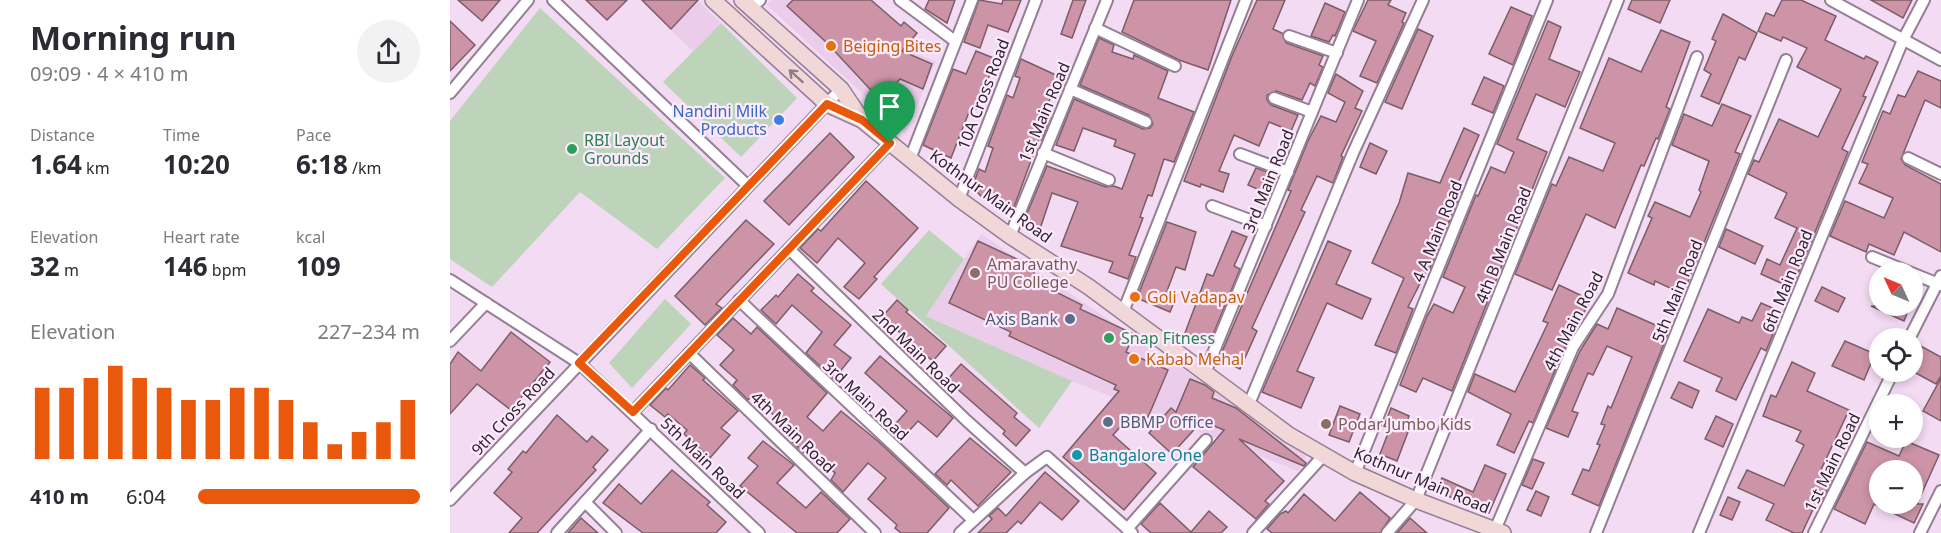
<!DOCTYPE html>
<meta charset="utf-8">
<style>
body{margin:0;font-family:"Noto Sans",sans-serif;background:#f2f2f3;color:#2b2b33;height:100vh;display:flex;flex-direction:column;font-size:22px;white-space:nowrap}
*{box-sizing:border-box;margin:0}
p{font-size:20px;color:#7c7c81}
.icon{flex:none;width:33px;height:33px;fill:none;stroke:currentColor;stroke-width:2;stroke-linecap:round;stroke-linejoin:round}
.map{position:relative;flex:1;overflow:hidden}
.panel{display:flex;flex-direction:column;background:#fff;width:450px}
.panel>*{flex:none}
.needle{width:39px;rotate:314deg}
.buttons{position:absolute;left:1419px;top:262px;display:grid;gap:12px}
.buttons a{display:grid;place-items:center;width:54px;height:54px;border-radius:50%;background:#fff;box-shadow:0 3px 9px #0003;font-size:30px}
.pin{position:absolute;display:grid;place-items:center;width:51px;height:51px;color:#fff;margin:-62px -26px;border-radius:50% 50% 50% 0;rotate:-45deg;box-shadow:0 0 6px #0007}
.pin .icon{rotate:45deg}
.round{display:grid;place-items:center;flex:none;width:63px;height:63px;border-radius:32px;background:#f2f2f3}
.head{display:flex;align-items:center;justify-content:space-between;height:102px;padding:0 30px}
h1{font-size:33px;font-weight:700;line-height:45px}
.figures{display:grid;grid-template-columns:repeat(3,1fr);gap:9px;height:102px;padding:6px 30px}
.figures div{display:grid;align-content:center}
.figures b{font-size:26px;font-weight:700}
.figures small{font-size:16px;font-weight:400}
.figures p{font-size:16px}
.chart{height:168px;padding:12px 30px}
.chart p{display:flex;justify-content:space-between}
.chart svg{width:100%;height:108px;margin-top:6px;stroke:#ea580c;stroke-width:6}
ul{padding:0 30px;list-style:none;font-size:20px}
li{display:grid;grid-template-columns:96px 72px 1fr;align-items:center;height:45px}
li i{height:15px;border-radius:8px;background:#ea580c}
main{display:flex;flex:1;min-height:0}
.map>svg:first-child{display:block}
</style>
<main>
<section class="panel">
<div class="head"><div><h1>Morning run</h1><p>09:09 · 4 × 410 m</p></div><a class="round"><svg class="icon" aria-label="share" viewBox="0 0 24 24"><path d="M12 15V3M7 8l5-5 5 5M5 13v7h14v-7"/></svg></a></div>
<div class="figures">
<div><p>Distance</p><b>1.64<small> km</small></b></div>
<div><p>Time</p><b>10:20</b></div>
<div><p>Pace</p><b>6:18<small> /km</small></b></div>
</div>
<div class="figures">
<div><p>Elevation</p><b>32<small> m</small></b></div>
<div><p>Heart rate</p><b>146<small> bpm</small></b></div>
<div><p>kcal</p><b>109</b></div>
</div>
<div class="chart"><p><span>Elevation</span>227–234 m</p>
<svg viewBox="0 0 160 44" preserveAspectRatio="none"><path d="M5 44V15M15 44V15M25 44V11M35 44V6M45 44V11M55 44V15M65 44V20M75 44V20M85 44V15M95 44V15M105 44V20M115 44V29M125 44V38M135 44V33M145 44V29M155 44V20"/></svg>
</div>
<ul>
<li><b>410 m</b>6:04<i style="width:100%"></i></li>
</ul>
</section>
<div class="map">
<svg width="1491" height="533" viewBox="0 0 1491 533">
<rect width="100%" height="100%" fill="#f3dbf3"/>
<g fill="#ebcdeb">
<polygon points="190,0 247,0 271,23 243,51"/>
<polygon points="322,0 391,0 437,44 486,61 455,133 317,5"/>
<polygon points="531,234 776,398 857,456 848,471 622,381 476,316"/>
</g>
<g fill="#bdd4ba">
<polygon points="90,8 275,178 207,249 130,192 42,287 0,259 0,121"/>
<polygon points="271,23 347,98 291,157 213,82"/>
<polygon points="479,230 514,259 476,316 622,381 589,428 431,284"/>
<polygon points="215,299 241,324 182,388 159,363"/>
</g>
<g fill="#cc94a6" stroke="#7b5d67" stroke-width="1.5" fill-rule="evenodd">
<polygon points="8,0 50,0 32,21"/>
<polygon points="136,0 177,0 157,20"/>
<polygon points="192,0 248,0 221,29"/>
<polygon points="343,0 421,0 451,26 454,22 467,33 452,51 482,64 473,89 450,79 431,101 377,43 337,6"/>
<polygon points="479,0 505,0 497,23 475,9"/>
<polygon points="529,0 552,4 553,0 571,0 558,32 538,25 530,48 514,42"/>
<polygon points="623,0 636,0 622,38 611,34"/>
<polygon points="684,0 781,0 758,70 729,60 672,32"/>
<polygon points="807,0 835,0 823,29 832,33 836,43 873,56 869,65 873,67 865,86 860,83 852,100 826,91 817,95 817,100 821,105 848,115 841,131 819,122 809,146 784,135 769,171 779,174 773,192 751,184 750,187 734,181 782,56"/>
<polygon points="918,0 941,0 938,5 956,13 952,22 954,23 927,83 910,76 926,41 903,31"/>
<polygon points="1182,0 1220,0 1210,23 1178,9"/>
<polygon points="1332,0 1351,0 1386,16 1375,40 1414,59 1416,56 1428,62 1413,96 1416,97 1392,149 1398,152 1342,288 1311,274 1317,259 1330,265 1347,228 1325,218 1337,193 1298,174 1304,160 1309,162 1329,119 1368,137 1391,89 1347,67 1357,48 1333,37 1331,41 1308,31 1316,13 1324,16"/>
<polygon points="1421,0 1462,0 1453,18"/>
<polygon points="875,3 895,12 885,36 883,35 879,42 861,36"/>
<polygon points="1061,7 1082,16 1063,65 1039,54"/>
<polygon points="1273,14 1307,33 1295,60 1289,57 1269,104 1251,96 1261,74 1254,70 1266,41 1262,39"/>
<polygon points="0,21 25,45 0,71"/>
<polygon points="1098,21 1111,27 1099,59 1130,72 1115,107 1086,94 1067,139 1097,152 1002,391 973,378 966,392 950,385 977,316 984,304 1003,313 1015,287 993,277 1026,195 1028,196 1041,167 1055,173 1064,152 1047,144"/>
<polygon points="968,29 983,36 952,109 935,102"/>
<polygon points="1211,30 1240,42 1216,107 1220,109 1208,139 1206,138 1194,166 1191,165 1165,228 1136,214 1102,290 1065,274 1102,184 1106,186 1119,157 1153,171 1165,143 1130,128 1159,58 1191,72"/>
<polygon points="649,38 664,45 662,52 683,59 684,55 718,71 708,98 744,112 724,162 714,159 702,196 698,195 690,217 693,218 679,255 686,257 678,279 659,272 663,262 611,246 628,202 602,193 590,229 573,223 597,166 656,187 664,186 672,189 685,154 664,146 666,140 633,128 624,151 606,145 624,99 693,129 700,128 703,124 699,115 630,85"/>
<polygon points="526,51 546,59 526,109 521,107 501,158 473,145 503,69 516,74"/>
<polygon points="571,59 608,76 594,116 600,118 592,140 589,139 564,207 537,197 535,200 522,187 529,169 535,172 543,148 538,146 557,95 563,98 570,78 565,76"/>
<polygon points="1468,71 1491,81 1491,108 1475,100 1451,159 1455,165 1491,184 1491,252 1454,232 1444,255 1419,244 1416,252 1380,236 1395,201 1434,218 1443,198 1409,183 1418,164 1412,162 1433,111 1440,114 1448,95 1455,97"/>
<polygon points="886,74 913,91 905,108 912,111 891,156 893,157 883,183 867,176 851,210 855,212 802,328 807,331 790,369 769,359 841,191 838,190 858,141 871,116 886,122 895,102 878,93"/>
<polygon points="1034,77 1054,86 1043,113 1022,104"/>
<polygon points="1272,104 1301,116 1285,152 1290,154 1233,294 1205,281 1204,285 1178,273 1202,218 1198,216 1205,202 1240,217 1251,192 1249,190 1259,161 1222,145 1234,114 1262,126"/>
<polygon points="1014,128 1029,135 1006,188 1012,190 979,271 977,270 958,307 963,309 946,353 925,345 954,278 922,263 949,203 958,173 990,183"/>
<polygon points="380,133 404,157 339,225 314,201"/>
<polygon points="920,143 937,151 926,174 910,167"/>
<polygon points="806,168 828,176 816,193 798,185"/>
<polygon points="416,181 468,228 424,277 427,279 409,299 394,287 415,263 388,238 367,263 350,248 368,229 371,231"/>
<polygon points="296,220 324,244 266,304 272,308 255,325 225,296"/>
<polygon points="717,222 746,232 735,270 726,267 717,291 727,295 720,312 687,298"/>
<polygon points="1276,229 1313,246 1305,264 1269,247"/>
<polygon points="782,231 797,237 784,266 790,269 760,342 735,333 757,274 763,276"/>
<polygon points="528,241 586,268 583,276 608,288 606,292 632,305 630,309 684,334 676,352 718,370 693,429 679,417 663,435 706,473 674,510 613,457 669,391 664,389 666,385 559,336 561,332 499,303"/>
<polygon points="878,241 901,251 886,284 921,299 912,319 877,303 847,371 864,378 851,408 812,392"/>
<polygon points="348,274 364,288 361,291 401,325 384,345 401,358 384,379 356,353 372,332 342,305 326,324 311,310 326,295 328,297"/>
<polygon points="1109,285 1141,300 1116,344 1083,423 1079,421 1064,453 1047,445 1061,414 1018,392 1025,374 1065,392 1098,323 1093,321"/>
<polygon points="1372,287 1395,298 1388,312 1365,301"/>
<polygon points="447,300 458,310 456,312 496,346 483,361 465,347 462,351 452,342 455,337 432,317"/>
<polygon points="1311,303 1330,311 1320,332 1323,334 1316,351 1311,348 1286,400 1266,391 1272,378 1234,361 1258,309 1289,323 1292,317 1302,321"/>
<polygon points="1421,306 1460,306 1454,321"/>
<polygon points="1167,308 1219,331 1149,506 1122,494 1133,469 1139,471 1150,445 1147,444 1155,425 1151,424 1158,406 1161,408 1182,357 1157,346 1143,375 1138,373 1122,411 1128,413 1118,437 1096,428 1130,351 1147,324 1158,329"/>
<polygon points="283,318 301,334 307,327 377,393 357,417 373,431 391,411 429,442 499,508 477,533 451,533 445,528 447,525 418,499 436,478 418,463 393,492 381,480 385,473 358,449 354,453 342,442 344,440 325,420 327,418 302,396 298,400 283,385 287,380 270,365 284,350 267,335"/>
<polygon points="61,332 100,362 61,410 27,384 0,414 0,364 8,352 31,371"/>
<polygon points="1395,341 1425,354 1414,380 1382,366"/>
<polygon points="1467,344 1491,357 1491,376 1486,384 1462,371 1462,353"/>
<polygon points="430,356 503,418 487,437 468,421 450,441 439,431 457,411 415,373"/>
<polygon points="1342,362 1365,373 1357,391 1399,410 1369,474 1382,480 1371,502 1367,501 1352,533 1344,533 1316,520 1324,504 1288,488 1297,470 1334,486 1354,445 1346,441 1351,431 1313,416 1321,395 1326,397"/>
<polygon points="511,364 567,413 564,417 580,430 566,446 553,434 555,431 497,380"/>
<polygon points="240,365 255,378 253,380 288,411 271,428 280,435 260,458 234,434 237,430 218,414 215,417 200,405 216,388 218,390"/>
<polygon points="1491,378 1491,421 1473,411"/>
<polygon points="740,379 755,385 764,392 762,398 786,408 856,463 854,466 789,439 834,481 815,501 819,504 806,519 743,467 774,430 752,421 722,454 699,433 721,408 726,412"/>
<polygon points="1229,382 1249,391 1242,408 1221,398"/>
<polygon points="890,406 910,414 899,442 879,435"/>
<polygon points="941,408 959,416 954,430 958,432 947,461 930,454 940,428 934,426"/>
<polygon points="107,415 137,442 142,436 158,450 143,467 146,470 87,533 59,533 72,518 44,493 62,472 58,469 73,451 76,453"/>
<polygon points="1266,416 1283,424 1273,447 1255,439"/>
<polygon points="520,438 561,472 528,506 501,480 497,485 485,474"/>
<polygon points="313,441 344,465 327,483 356,508 371,492 400,519 387,533 347,533 290,486 308,466 298,458"/>
<path d="M1456,441L1489,455L1467,504H1473L1464,523L1424,504L1415,524L1384,509L1417,442L1449,456ZM1430,471H1462V504H1430Z"/>
<polygon points="1083,459 1094,463 1082,489 1072,485"/>
<polygon points="1035,465 1056,474 1039,513 986,491 992,478 1023,492"/>
<polygon points="222,470 260,502 257,505 276,522 266,533 193,533 153,503 169,484 191,504"/>
<polygon points="595,472 629,501 612,520 590,502 571,524 568,521 556,533 528,533 542,519 539,516 548,508 556,516"/>
<polygon points="1086,491 1099,497 1091,516 1077,510"/>
<polygon points="910,492 940,518 930,533 822,533 817,529 830,514 836,511 838,513 854,494 885,521"/>
<polygon points="1278,497 1290,502 1282,520 1270,515"/>
<polygon points="710,503 741,532 759,511 777,527 771,533 701,533 691,524"/>
<polygon points="131,518 148,533 118,533"/>
<polygon points="960,518 977,533 947,533"/>
</g>
<g fill="none" stroke-linecap="round" stroke-linejoin="round">
<defs>
<g id="street">
<polyline points="103,0 298,186"/>
<polyline points="450,0 505,41"/>
<polyline points="1381,0 1491,60"/>
<polyline points="301,8 310,0"/>
<polyline points="645,28 725,66"/>
<polyline points="839,36 887,53"/>
<polyline points="620,89 696,122"/>
<polyline points="0,93 78,0"/>
<polyline points="824,98 862,112"/>
<polyline points="593,153 659,180"/>
<polyline points="790,154 838,172"/>
<polyline points="1458,158 1491,174"/>
<polyline points="460,159 522,0"/>
<polyline points="509,199 586,0"/>
<polyline points="762,206 816,226"/>
<polyline points="560,236 657,0"/>
<polyline points="339,249 517,421 575,473"/>
<polyline points="1422,257 1491,285"/>
<polyline points="0,280 129,363 309,533"/>
<polyline points="289,300 523,520"/>
<polyline points="673,312 796,0"/>
<polyline points="1459,339 1491,276"/>
<polyline points="0,341 36,303"/>
<polyline points="239,353 425,533"/>
<polyline points="755,373 908,0"/>
<polyline points="799,404 903,153 973,0"/>
<polyline points="183,412 440,143"/>
<polyline points="905,473 1097,0"/>
<polyline points="0,500 391,89"/>
<polyline points="135,502 166,533"/>
<polyline points="677,529 756,440"/>
<polyline points="1045,530 1123,347 1158,294 1247,57"/>
<polyline points="107,533 201,429"/>
<polyline points="510,533 575,473 597,457 682,533"/>
<polyline points="803,533 873,456"/>
<polyline points="937,533 966,500 1168,0"/>
<polyline points="1146,533 1336,60"/>
<polyline points="1249,533 1453,40 1474,0"/>
<polyline points="1364,533 1443,372"/>
<polyline points="1470,533 1491,491"/>
</g>
<g id="secondary">
<polyline points="263,0 377,104 412,120 509,199 560,236 639,287 839,435 905,473 966,500 1053,533"/>
<polyline points="292,0 391,89 412,120"/>
</g>
</defs>
<use href="#street" stroke="#957f95" stroke-width="14"/>
<use href="#secondary" stroke="#957f95" stroke-width="18"/>
<use href="#street" stroke="#fff" stroke-width="10"/>
<use href="#secondary" stroke="#f1d7d8" stroke-width="15"/>
</g>
<defs><path id="oneway-shaft" d="M-6 0H5M1.5-3L5.5 0L1.5 3" fill="none" stroke-width="1.6" stroke-linecap="round" stroke-linejoin="round" transform="scale(1.5)"/></defs>
<use stroke="#8e7e82" href="#oneway-shaft" transform="translate(346 76) rotate(-138)"/>
<g fill="none" stroke-linecap="round" stroke-linejoin="round">
<defs>
<polygon id="route" points="377,104 412,120 440,143 183,412 129,363"/>
</defs>
<use href="#route" stroke="#fff" stroke-width="12"/>
<use href="#route" stroke="#ea580c" stroke-width="8"/>
</g>
<g fill="#e8710a" stroke="#feeafe" stroke-width="2">
<circle cx="381" cy="46" r="6"/>
<circle cx="685" cy="297" r="6"/>
<circle cx="684" cy="359" r="6"/>
</g>
<circle fill="#3f7fe0" stroke="#feeafe" stroke-width="2" cx="329" cy="120" r="6"/>
<g fill="#2e9e5b" stroke="#feeafe" stroke-width="2">
<circle cx="122" cy="149" r="6"/>
<circle cx="659" cy="338" r="6"/>
</g>
<g fill="#8d6e63" stroke="#feeafe" stroke-width="2">
<circle cx="525" cy="273" r="6"/>
<circle cx="876" cy="424" r="6"/>
</g>
<g fill="#5c6f8a" stroke="#feeafe" stroke-width="2">
<circle cx="620" cy="319" r="6"/>
<circle cx="658" cy="422" r="6"/>
</g>
<circle fill="#0f9aa8" stroke="#feeafe" stroke-width="2" cx="627" cy="455" r="6"/>
<g text-anchor="middle" stroke-width="4.5" stroke-linejoin="round" paint-order="stroke">
<g font-size="16" fill="#c56008" stroke="#feeafe" text-anchor="start">
<text x="393" y="52">Beiging Bites</text>
<text x="697" y="303">Goli Vadapav</text>
<text x="696" y="365">Kabab Mehal</text>
</g>
<g font-size="16" fill="#2c242d" stroke="#feeafe">
<text transform="translate(533 94) rotate(-69)" y="6">10A Cross Road</text>
<text transform="translate(594 112) rotate(-67)" y="6">1st Main Road</text>
<text transform="translate(818 181) rotate(-68)" y="6">3rd Main Road</text>
<text transform="translate(541 196) rotate(36)" y="6">Kothnur Main Road</text>
<text transform="translate(987 231) rotate(-68)" y="6">4 A Main Road</text>
<text transform="translate(1053 245) rotate(-68)" y="6">4th B Main Road</text>
<text transform="translate(1337 281) rotate(-68)" y="6">6th Main Road</text>
<text transform="translate(1227 291) rotate(-68)" y="6">5th Main Road</text>
<text transform="translate(1123 321) rotate(-62)" y="6">4th Main Road</text>
<text transform="translate(466 351) rotate(44)" y="6">2nd Main Road</text>
<text transform="translate(416 400) rotate(43)" y="6">3rd Main Road</text>
<text transform="translate(63 411) rotate(-47)" y="6">9th Cross Road</text>
<text transform="translate(343 432) rotate(44)" y="6">4th Main Road</text>
<text transform="translate(253 458) rotate(44)" y="6">5th Main Road</text>
<text transform="translate(1382 462) rotate(-64)" y="6">1st Main Road</text>
<text transform="translate(972 480) rotate(23)" y="6">Kothnur Main Road</text>
</g>
<g font-size="16" fill="#366cbe" stroke="#feeafe" text-anchor="end">
<text x="317" y="117">Nandini Milk<tspan x="317" dy="18">Products</tspan></text>
</g>
<g font-size="16" fill="#27864d" stroke="#feeafe" text-anchor="start">
<text x="134" y="146">RBI Layout<tspan x="134" dy="18">Grounds</tspan></text>
<text x="671" y="344">Snap Fitness</text>
</g>
<g font-size="16" fill="#785e54" stroke="#feeafe" text-anchor="start">
<text x="537" y="270">Amaravathy<tspan x="537" dy="18">PU College</tspan></text>
<text x="888" y="430">Podar Jumbo Kids</text>
</g>
<g font-size="16" fill="#4e5e75" stroke="#feeafe" text-anchor="end">
<text x="608" y="325">Axis Bank</text>
<text x="670" y="428" text-anchor="start">BBMP Office</text>
</g>
<g font-size="16" fill="#0d838f" stroke="#feeafe" text-anchor="start">
<text x="639" y="461">Bangalore One</text>
</g>
</g>
</svg>
<div class="buttons">
<a><svg class="needle" viewBox="-14 -14 28 28"><path d="M0-13l5 13h-10z" fill="#e53935"/><path d="M0 13l5-13h-10z" fill="#7c7c81"/></svg></a>
<a><svg class="icon" aria-label="locate" viewBox="0 0 24 24"><circle cx="12" cy="12" r="6"/><path d="M12 2v4M12 18v4M2 12h4M18 12h4"/></svg></a>
<a>+</a>
<a>−</a>
</div>
<div class="pin" style="left:440px;top:143px;background:#1e9e55"><svg class="icon" aria-label="arrive" viewBox="0 0 24 24"><path d="M6 21V4h12l-3 4 3 4H6"/></svg></div>
</div>
</main>
